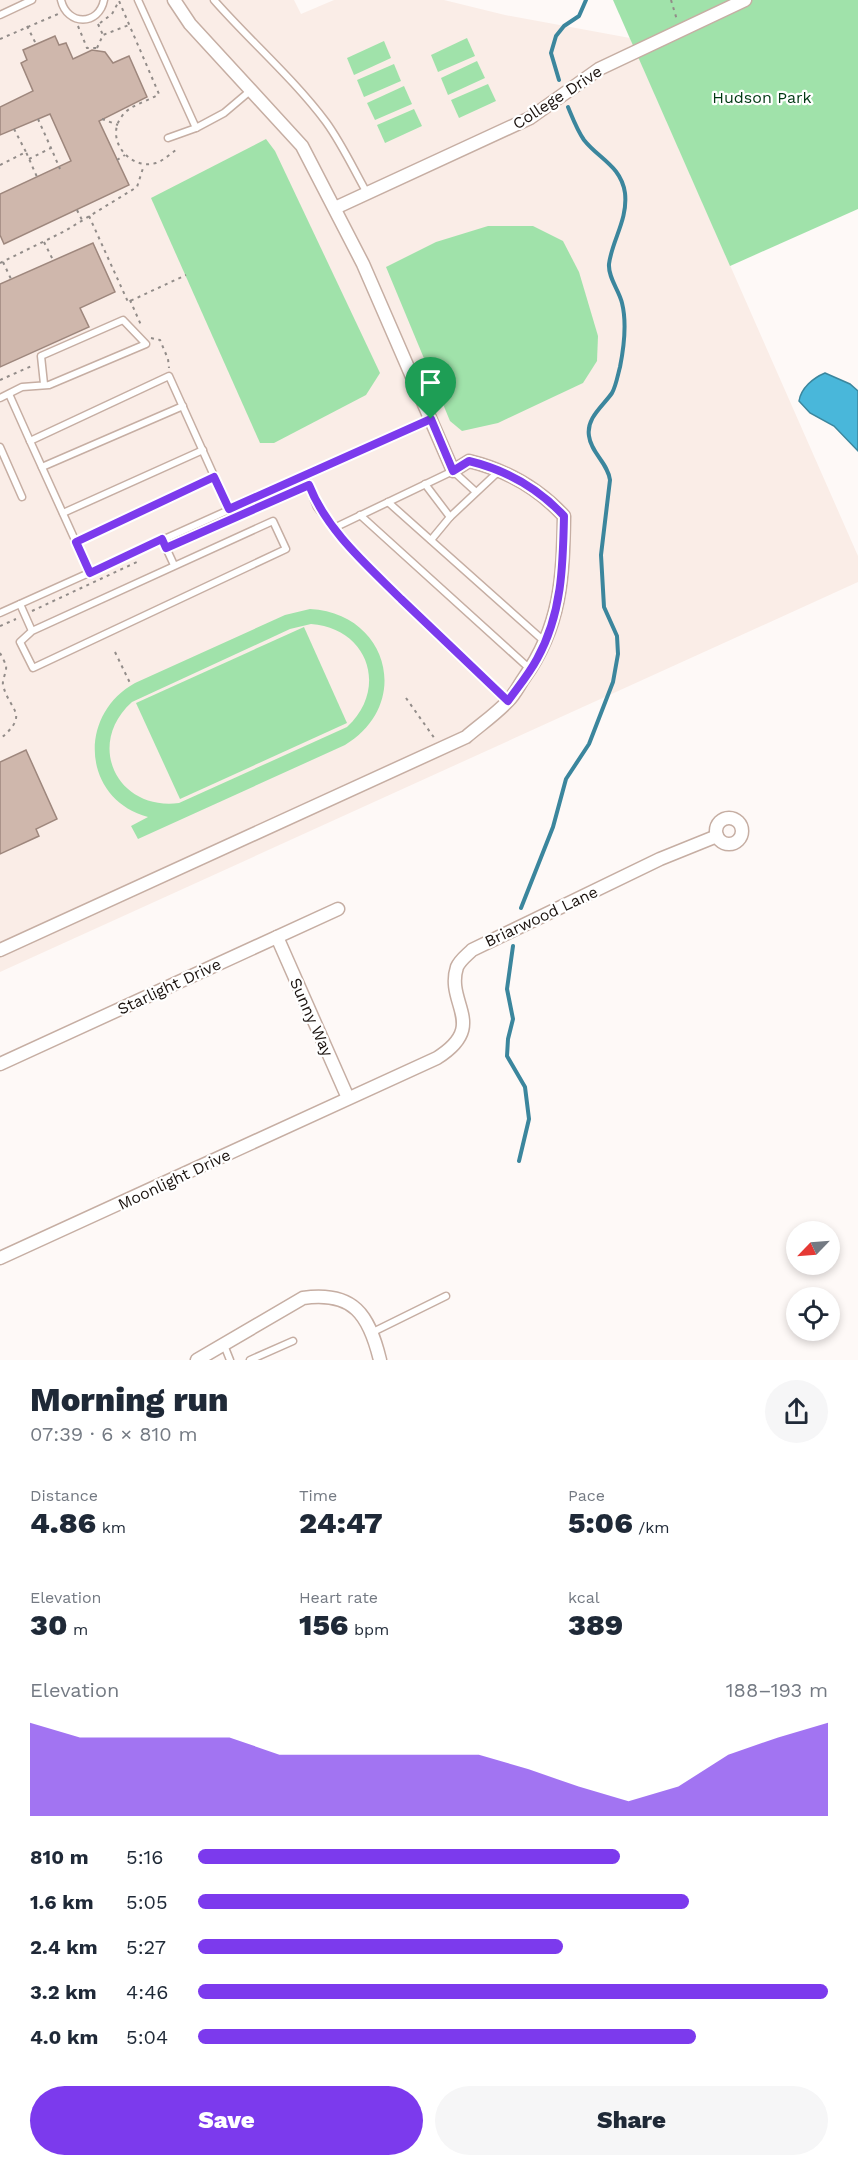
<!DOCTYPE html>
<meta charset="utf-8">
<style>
body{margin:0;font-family:"Work Sans",sans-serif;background:#f6f6f7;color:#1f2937;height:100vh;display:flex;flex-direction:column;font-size:22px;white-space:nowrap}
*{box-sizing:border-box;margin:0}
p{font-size:20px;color:#747a83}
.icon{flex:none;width:33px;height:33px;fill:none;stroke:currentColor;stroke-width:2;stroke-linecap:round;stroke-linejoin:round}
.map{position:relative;height:1360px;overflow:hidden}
.details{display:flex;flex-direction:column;background:#fff;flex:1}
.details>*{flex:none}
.needle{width:39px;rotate:245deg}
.tools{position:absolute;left:786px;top:1221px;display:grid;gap:12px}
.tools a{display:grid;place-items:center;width:54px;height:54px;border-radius:50%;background:#fff;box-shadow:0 3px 9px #0003;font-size:30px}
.pin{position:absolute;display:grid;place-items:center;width:51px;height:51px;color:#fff;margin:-62px -26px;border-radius:50% 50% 50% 0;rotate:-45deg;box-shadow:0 0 6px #0007}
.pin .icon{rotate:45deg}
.round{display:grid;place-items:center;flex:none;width:63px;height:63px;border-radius:32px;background:#f6f6f7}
.overview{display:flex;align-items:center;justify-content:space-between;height:102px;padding:0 30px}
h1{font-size:33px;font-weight:800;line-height:45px}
.figures{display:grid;grid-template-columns:repeat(3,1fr);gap:9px;height:102px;padding:6px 30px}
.figures div{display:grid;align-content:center}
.figures b{font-size:30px;font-weight:800}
.figures small{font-size:16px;font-weight:400}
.figures p{font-size:16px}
.chart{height:168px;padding:12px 30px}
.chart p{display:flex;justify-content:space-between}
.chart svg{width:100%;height:108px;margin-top:6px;fill:#7c3aed;opacity:.7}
.button{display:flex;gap:12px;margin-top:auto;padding:12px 30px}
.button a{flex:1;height:69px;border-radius:36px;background:#7c3aed;color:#fff;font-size:24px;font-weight:800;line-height:69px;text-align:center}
.button a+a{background:#f6f6f7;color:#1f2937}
ul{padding:0 30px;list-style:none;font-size:20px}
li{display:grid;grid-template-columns:96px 72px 1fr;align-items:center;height:45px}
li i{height:15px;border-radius:8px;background:#7c3aed}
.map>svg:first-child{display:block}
</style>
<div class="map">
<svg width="858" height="1360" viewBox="0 0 858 1360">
<rect width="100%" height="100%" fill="#fef9f7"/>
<polygon fill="#faede7" points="0,0 294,0 301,14 334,0 444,0 505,15 630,38 858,556 858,582 0,972"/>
<g fill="#a0e2aa" fill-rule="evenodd">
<polygon points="613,0 858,0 858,209 730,266"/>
<polygon points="467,38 475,56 438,72 431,55"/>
<polygon points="384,41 391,58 354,75 347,58"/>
<polygon points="477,61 485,78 448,95 441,78"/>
<polygon points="394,64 401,81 364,97 357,80"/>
<polygon points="488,84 496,101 459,118 451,100"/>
<polygon points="404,86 412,104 375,120 367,103"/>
<polygon points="414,109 422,126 385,143 377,125"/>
<polygon points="266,139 275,151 380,373 366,395 274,443 260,443 151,198"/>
<polygon points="488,226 533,226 563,241 579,272 598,336 597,361 583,383 498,423 462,431 450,421 386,267 436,242"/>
<path d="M310,609C388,613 413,704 345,745L138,839L131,826L148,817C82,799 77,715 135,683L285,615ZM311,624C368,628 389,688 347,727L179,803C117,811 85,744 132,702L290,629Z"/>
<polygon points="304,627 347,723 180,799 136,703"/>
</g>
<path fill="#49b7da" stroke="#3b869d" stroke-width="1.5" d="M825,373L850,384L858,391V451L834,426L810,413L799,401C801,388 813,378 825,373Z"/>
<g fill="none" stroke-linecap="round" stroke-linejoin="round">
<g stroke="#3b869d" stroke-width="4">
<polyline points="559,80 551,53 556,36 564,26 579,16 586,0"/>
<path d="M521,908L553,827L566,779L589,744L613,682L618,654L617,636L604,607L601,555L610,480C608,463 591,453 589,436C586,418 603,406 612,393C616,386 618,374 620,367C624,347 627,323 622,303C619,290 608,278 609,264C612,240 628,220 625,193C621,166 599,159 584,140C577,130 573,119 568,107"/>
<polyline points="513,946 507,989 513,1019 508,1039 507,1056 525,1087 529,1119 519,1161"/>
</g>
</g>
<g fill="#cfb7ac" stroke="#9e877d" stroke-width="1.5">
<polygon points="55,36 59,45 66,43 73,59 92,50 105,52 113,63 129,56 147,97 99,121 129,185 4,244 0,235 0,194 71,161 50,114 0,135 0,107 33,91 21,63 27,60 23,50"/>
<polygon points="93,243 115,292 80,308 89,327 0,367 0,284"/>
<polygon points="26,750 57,819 36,829 39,836 0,854 0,762"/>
</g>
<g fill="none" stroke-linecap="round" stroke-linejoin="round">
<defs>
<g id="service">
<path d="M61,0C67,26 99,26 104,0"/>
<polyline points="138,0 196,128 224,113 250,91"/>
<path d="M214,0C250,41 293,78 326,122C342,144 354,170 367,193"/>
<polyline points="0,15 32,0"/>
<polyline points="168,138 196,128"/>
<polyline points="9,394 30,441 169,376 229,509"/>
<polyline points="0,398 22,387 49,385 146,344 123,320 41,356 44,384"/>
<polyline points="30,441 90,573"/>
<polyline points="0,447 22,497"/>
<polyline points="42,467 183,406"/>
<polyline points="304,475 317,507 335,530 374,572 508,701"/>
<polyline points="425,484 450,517 431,540"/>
<polyline points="388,502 545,642"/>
<polyline points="63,513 203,450"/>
<polyline points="360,515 530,669"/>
<polyline points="450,517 499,471"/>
<polyline points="334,528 453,471 476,492"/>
<polyline points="162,539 174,565"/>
<polyline points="76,542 214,477"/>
<polyline points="20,604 32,631 273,521 286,549 33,668 20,642 32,631"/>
<polyline points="0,613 431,419"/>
<polyline points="373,1332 446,1296"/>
<polyline points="224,1345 230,1360"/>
<polyline points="250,1360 293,1341"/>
</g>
<g id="minor">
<polyline points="335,208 530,118 599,69 745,0"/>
<circle cx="729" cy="831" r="13"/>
<polyline points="277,937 348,1098"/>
<path d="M0,950L466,737C480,725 496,714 508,701C515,694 519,685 524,678C561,626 563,578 564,516C538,488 506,470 469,461L453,471L363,264L302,146L190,24L174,0"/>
<polyline points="0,1064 338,909"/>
<path d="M0,1258L437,1058C489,1025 445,1004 457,967C460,960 467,955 472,950L660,859L717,836"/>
<path d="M197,1360L303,1298C354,1291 369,1315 380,1360"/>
</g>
</defs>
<use href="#service" stroke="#c6aea3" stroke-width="9"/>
<use href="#minor" stroke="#c6aea3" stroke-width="15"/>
<g stroke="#928c89" stroke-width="2" stroke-dasharray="3 4.5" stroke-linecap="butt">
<polyline points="671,0 677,20"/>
<path d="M100,23L112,14L119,1L159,94C147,102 131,104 122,116C104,139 130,171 156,163C163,161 170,154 176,150"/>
<polyline points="98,24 103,35"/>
<polyline points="27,26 36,44"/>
<polyline points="78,26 87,48 97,48 97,50"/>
<polyline points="0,39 58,14"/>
<polyline points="97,48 103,35 129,25"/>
<polyline points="38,119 51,148"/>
<polyline points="102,119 118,125"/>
<polyline points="14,129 26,152"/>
<polyline points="29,159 51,148 60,169"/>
<polyline points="117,160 125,155"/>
<polyline points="0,165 26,152 37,177"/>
<polyline points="77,210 82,220"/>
<polyline points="89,216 128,302 186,275"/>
<polyline points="44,242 53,260"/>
<polyline points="3,262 11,279"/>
<polyline points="0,263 65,231 137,187 144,165"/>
<polyline points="130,300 141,325"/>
<polyline points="151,338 160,340 168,359 169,368"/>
<polyline points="0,380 34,365"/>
<polyline points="286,495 300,489"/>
<polyline points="32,611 139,561"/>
<polyline points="0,626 16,619"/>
<polyline points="115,652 131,685"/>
<path d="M0,653C2,657 5,662 6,666C7,672 2,679 3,685C9,711 31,713 0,739"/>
<polyline points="406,698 435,739"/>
</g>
<use href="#service" stroke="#fff" stroke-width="6"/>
<use href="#minor" stroke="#fff" stroke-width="12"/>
</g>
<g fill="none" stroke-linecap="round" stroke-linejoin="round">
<defs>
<path id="route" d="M431,419L453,471L469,461C506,470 538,488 564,516C563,566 562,614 537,659C529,674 518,687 508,701C472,667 437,633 401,599C367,565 327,531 309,485L166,548L162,539L90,573L76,542L214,477L229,509Z"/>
</defs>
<use href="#route" stroke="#fff" stroke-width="12"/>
<use href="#route" stroke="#7c3aed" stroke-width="8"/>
</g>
<g text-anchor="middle" stroke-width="4.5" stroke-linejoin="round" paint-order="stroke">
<g font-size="16" fill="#1a120e" stroke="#fff">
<text transform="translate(557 97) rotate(-33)" y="6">College Drive</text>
<text transform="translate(541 916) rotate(-25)" y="6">Briarwood Lane</text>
<text transform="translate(169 986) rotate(-25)" y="6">Starlight Drive</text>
<text transform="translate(312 1017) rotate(66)" y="6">Sunny Way</text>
<text transform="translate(174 1179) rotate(-25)" y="6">Moonlight Drive</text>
</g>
<g font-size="16" fill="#013913" stroke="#fff">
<text x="762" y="103">Hudson Park</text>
</g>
</g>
</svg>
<div class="tools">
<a><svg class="needle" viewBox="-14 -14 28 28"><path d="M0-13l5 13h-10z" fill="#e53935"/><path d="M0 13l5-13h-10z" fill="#747a83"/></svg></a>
<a><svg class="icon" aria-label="locate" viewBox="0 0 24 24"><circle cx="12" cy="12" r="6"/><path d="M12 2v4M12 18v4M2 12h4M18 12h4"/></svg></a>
</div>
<div class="pin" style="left:431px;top:419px;background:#1e9e55"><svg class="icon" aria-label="arrive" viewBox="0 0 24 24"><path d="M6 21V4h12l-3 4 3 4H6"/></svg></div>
</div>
<section class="details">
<div class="overview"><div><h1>Morning run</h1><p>07:39 · 6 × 810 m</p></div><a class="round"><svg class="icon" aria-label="share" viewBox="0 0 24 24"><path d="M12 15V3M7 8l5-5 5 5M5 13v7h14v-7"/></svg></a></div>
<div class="figures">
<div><p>Distance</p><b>4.86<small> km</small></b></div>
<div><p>Time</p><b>24:47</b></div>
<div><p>Pace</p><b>5:06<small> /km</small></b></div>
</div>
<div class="figures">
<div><p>Elevation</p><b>30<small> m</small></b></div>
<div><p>Heart rate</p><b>156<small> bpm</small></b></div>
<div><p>kcal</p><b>389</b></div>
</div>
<div class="chart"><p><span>Elevation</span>188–193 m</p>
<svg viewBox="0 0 160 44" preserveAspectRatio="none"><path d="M0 44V6L10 12L20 12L30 12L40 12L50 19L60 19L70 19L80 19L90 19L100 25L110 32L120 38L130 32L140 19L150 12L160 6V44z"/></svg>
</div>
<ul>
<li><b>810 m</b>5:16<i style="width:67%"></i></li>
<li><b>1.6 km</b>5:05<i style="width:78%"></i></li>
<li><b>2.4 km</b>5:27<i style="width:58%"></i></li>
<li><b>3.2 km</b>4:46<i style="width:100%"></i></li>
<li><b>4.0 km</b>5:04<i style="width:79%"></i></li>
</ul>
<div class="button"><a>Save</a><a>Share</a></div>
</section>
